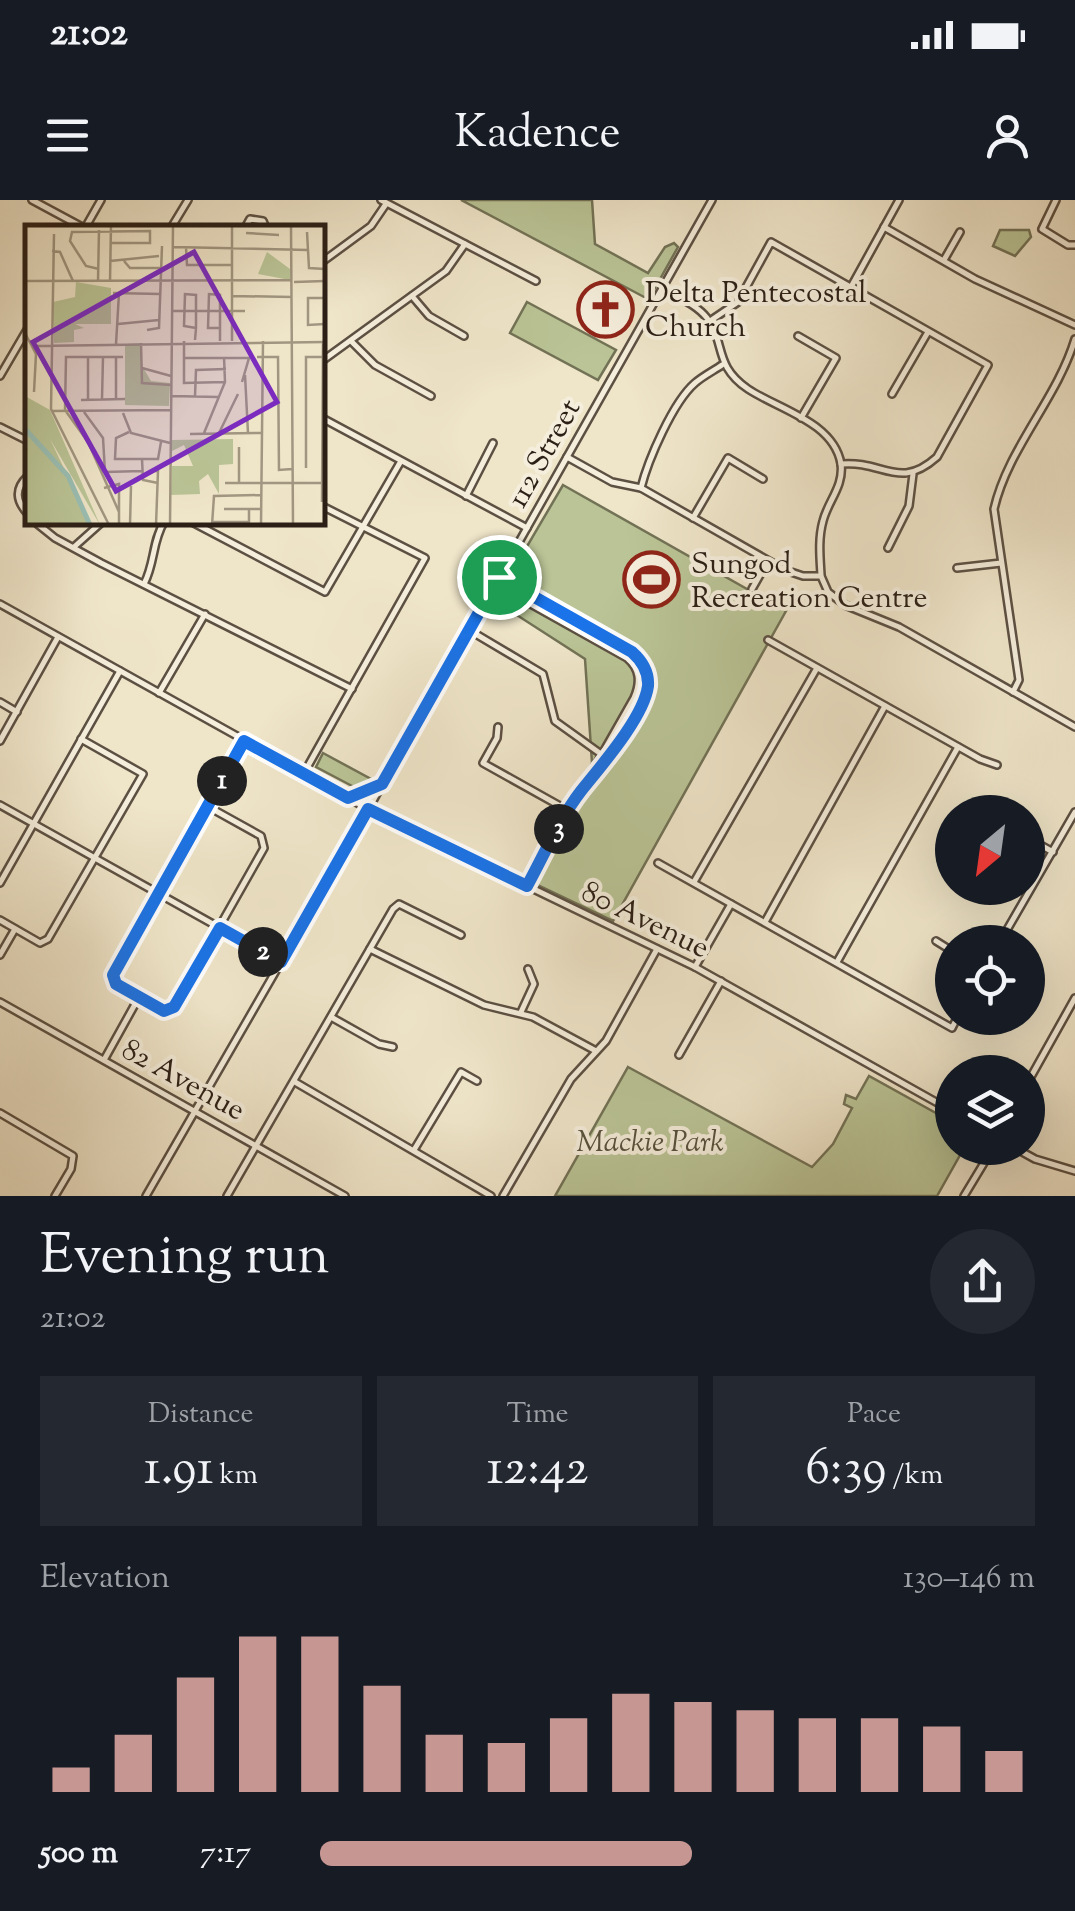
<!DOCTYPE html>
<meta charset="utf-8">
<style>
body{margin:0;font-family:"Sorts Mill Goudy",serif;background:#242831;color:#f1f3f6;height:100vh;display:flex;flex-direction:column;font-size:38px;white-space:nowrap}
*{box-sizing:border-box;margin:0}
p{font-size:32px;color:#9ea1a6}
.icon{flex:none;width:55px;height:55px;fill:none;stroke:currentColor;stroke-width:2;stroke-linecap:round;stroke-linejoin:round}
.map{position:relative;height:996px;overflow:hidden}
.details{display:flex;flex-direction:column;background:#171b24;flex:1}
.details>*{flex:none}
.needle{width:65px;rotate:209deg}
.controls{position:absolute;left:935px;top:595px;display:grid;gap:20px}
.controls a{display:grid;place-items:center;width:110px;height:110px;border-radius:50%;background:#171b24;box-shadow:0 10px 40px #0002;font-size:50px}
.pin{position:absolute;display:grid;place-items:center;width:85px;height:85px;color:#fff;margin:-42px;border:5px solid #fff;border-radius:50%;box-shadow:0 2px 10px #0007}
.km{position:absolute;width:50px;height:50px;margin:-25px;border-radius:50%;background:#222;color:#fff;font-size:28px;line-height:50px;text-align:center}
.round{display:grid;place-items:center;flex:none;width:105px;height:105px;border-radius:52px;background:#242831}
.headline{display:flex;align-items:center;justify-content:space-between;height:170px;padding:0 40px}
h1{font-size:55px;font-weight:600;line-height:75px}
.figures{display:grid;grid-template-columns:repeat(3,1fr);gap:15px;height:170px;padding:10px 40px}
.figures div{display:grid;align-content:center;border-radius:0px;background:#242831;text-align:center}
.figures b{font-size:50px;font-weight:600}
.figures small{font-size:28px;font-weight:400}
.figures p{font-size:28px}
.chart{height:280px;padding:20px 40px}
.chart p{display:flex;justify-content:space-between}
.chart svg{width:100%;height:180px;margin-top:10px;stroke:#c59692;stroke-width:6}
ul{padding:0 40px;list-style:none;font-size:32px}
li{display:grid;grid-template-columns:160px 120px 1fr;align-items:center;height:75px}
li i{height:25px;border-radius:12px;background:#c59692}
.status{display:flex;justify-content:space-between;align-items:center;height:70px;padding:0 50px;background:#171b24;direction:ltr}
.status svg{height:28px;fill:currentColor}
header{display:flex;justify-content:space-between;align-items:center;height:130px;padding:0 40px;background:#171b24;font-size:45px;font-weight:600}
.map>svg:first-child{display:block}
</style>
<div class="status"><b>21:02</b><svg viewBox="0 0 49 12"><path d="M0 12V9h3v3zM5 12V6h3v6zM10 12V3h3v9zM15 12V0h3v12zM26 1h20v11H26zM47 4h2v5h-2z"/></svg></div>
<header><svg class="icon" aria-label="menu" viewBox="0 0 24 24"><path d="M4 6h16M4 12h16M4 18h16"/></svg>Kadence<svg class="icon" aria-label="person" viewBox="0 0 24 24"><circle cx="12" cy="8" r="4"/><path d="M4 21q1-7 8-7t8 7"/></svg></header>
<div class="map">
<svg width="1075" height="996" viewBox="0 0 1075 996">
<rect width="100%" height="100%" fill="#efe5c9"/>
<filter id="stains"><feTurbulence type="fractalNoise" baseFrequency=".002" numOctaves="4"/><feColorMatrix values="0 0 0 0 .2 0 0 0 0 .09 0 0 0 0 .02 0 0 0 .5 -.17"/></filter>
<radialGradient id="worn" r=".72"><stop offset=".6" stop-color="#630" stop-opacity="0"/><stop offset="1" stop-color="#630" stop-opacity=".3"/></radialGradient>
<g fill="#bac496" stroke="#727256" stroke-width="2.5">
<polygon points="461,0 592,0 595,44 648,73 665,47 674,43 678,47 650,97 646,98"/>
<polygon points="1000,30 1029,30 1031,37 1015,56 993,46"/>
<polygon points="527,102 616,150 598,180 510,133"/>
<polygon points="563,285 786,411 613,721 531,682 592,563 585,459 495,401"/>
<polygon points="323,553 371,579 363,586 354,587 316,567"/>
<polygon points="628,867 812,967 833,944 852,908 844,904 846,895 856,899 869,876 952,922 952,948 964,948 937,996 555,996"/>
</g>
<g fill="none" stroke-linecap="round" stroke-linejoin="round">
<defs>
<g id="minor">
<polyline points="32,0 84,28"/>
<polyline points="381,0 536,81"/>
<polyline points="1056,0 1042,29 1068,45 1075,45"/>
<polyline points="884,27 975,79 1075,125"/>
<polyline points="85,28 101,0"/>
<polyline points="171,28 188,0"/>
<polyline points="245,28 250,19 263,21 266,28"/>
<polyline points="944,60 960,32"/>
<polyline points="322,62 371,26 386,4"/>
<polyline points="851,87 899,0"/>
<path d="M662,88C677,97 696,104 707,118C726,143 713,165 748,189C778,209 834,222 841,264C844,286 828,301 823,321C818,339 820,357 821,375"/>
<polyline points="412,96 429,116 464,136"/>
<path d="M710,121L738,102L771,42L988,165L937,257C899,291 883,260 841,264"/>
<polyline points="798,136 836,158 801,218"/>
<polyline points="352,142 375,165 431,196"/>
<polyline points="322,161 446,71 465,44"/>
<polyline points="0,176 28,128"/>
<polyline points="892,194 928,132"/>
<polyline points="322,218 527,328"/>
<polyline points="0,227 28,241"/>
<polyline points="567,257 612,282 641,288 785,370 803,376 821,376 828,392 845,405 899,427 1075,527"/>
<path d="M28,276C14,289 16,301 28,314"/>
<path d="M641,288C648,260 673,202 695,183C703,176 713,171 722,165"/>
<polyline points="466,296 493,243"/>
<polyline points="693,318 728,258 763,279"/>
<polyline points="35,322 55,338 101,363 352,489"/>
<polyline points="192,322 325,392 401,261"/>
<polyline points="74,347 102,322"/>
<polyline points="888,348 909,306 913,274"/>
<polyline points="957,368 1001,363"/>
<path d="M499,377L631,452C640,459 647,468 648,480C650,505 604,567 587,586"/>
<path d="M144,384C155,363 152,342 164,322"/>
<path d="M495,384L627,458C640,469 641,482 634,498L527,686"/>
<polyline points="752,389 768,361"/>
<polyline points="469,430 543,474 555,521 601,554"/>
<polyline points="768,440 980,559 997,565"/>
<path d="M1013,492L1019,480L994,309C1008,248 1057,199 1075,139"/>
<polyline points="159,493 205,414"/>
<polyline points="0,502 17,512"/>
<polyline points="498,527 497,538 483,563 569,611"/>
<polyline points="0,541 58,437"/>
<polyline points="304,573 425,358 322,306"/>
<polyline points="0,605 281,762"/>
<path d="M207,606L261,636L264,648L174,807L164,811L115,784L113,775C156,696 200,619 244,541"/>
<polyline points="1028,638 1053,652"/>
<polyline points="658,663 952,828 957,818"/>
<polyline points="694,682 817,468"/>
<polyline points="0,683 120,471"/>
<polyline points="0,720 40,743 48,739 143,574 81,539"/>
<polyline points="765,722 885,506"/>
<polyline points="936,741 952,751"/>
<polyline points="1000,742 1075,612"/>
<polyline points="370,749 484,805 533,817 596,851"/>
<polyline points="0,755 15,729"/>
<polyline points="837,762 958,547"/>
<polyline points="695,767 731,704"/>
<polyline points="0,802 345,996"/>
<polyline points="521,812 534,784 528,769"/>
<polyline points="331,817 379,844 393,847"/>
<polyline points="679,855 721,781"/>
<polyline points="104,860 139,797"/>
<polyline points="295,882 491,996"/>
<polyline points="1028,882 1075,798"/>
<polyline points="0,913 73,956 71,969 55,996"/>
<polyline points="1015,948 1035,959 1075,971"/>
<polyline points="414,950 461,872 477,881"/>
<polyline points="227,996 393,709 399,704 461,735"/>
<polyline points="503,996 571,879 606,841 657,749"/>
</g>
<g id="tertiary">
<polyline points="0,404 368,609 695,767 952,911"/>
<polyline points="348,597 380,585"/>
<polyline points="146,996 326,684 712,0"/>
<polyline points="964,996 993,948"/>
</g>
</defs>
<use href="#minor" stroke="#5c5043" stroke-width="10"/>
<use href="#tertiary" stroke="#5c5043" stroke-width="10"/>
<use href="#minor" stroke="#f5eedc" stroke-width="5"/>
<use href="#tertiary" stroke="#f5eedc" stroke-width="5"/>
</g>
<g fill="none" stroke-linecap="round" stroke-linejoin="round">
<defs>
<path id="route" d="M499,377L632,452C641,460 649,472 648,486C644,517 601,566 581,591C560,618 544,655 527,686L368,609L281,762L220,728L174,807L164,811L116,784L113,775L244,541L348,598L382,584Z"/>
</defs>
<use href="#route" stroke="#fff" stroke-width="20"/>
<use href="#route" stroke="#1a73e8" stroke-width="12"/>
</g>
<defs>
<symbol id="church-ring" viewBox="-11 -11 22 22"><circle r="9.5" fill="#f5eedc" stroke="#8f2418" stroke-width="1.5"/><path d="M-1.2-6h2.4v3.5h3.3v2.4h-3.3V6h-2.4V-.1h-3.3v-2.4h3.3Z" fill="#8f2418"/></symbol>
<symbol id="stadium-ring" viewBox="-11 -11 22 22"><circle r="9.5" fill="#f5eedc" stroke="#8f2418" stroke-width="1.5"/><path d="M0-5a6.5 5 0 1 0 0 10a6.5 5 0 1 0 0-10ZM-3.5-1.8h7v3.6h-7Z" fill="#8f2418"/></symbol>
</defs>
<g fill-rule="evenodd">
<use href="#church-ring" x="574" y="78" width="63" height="63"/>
<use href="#stadium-ring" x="620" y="348" width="63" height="63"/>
</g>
<g text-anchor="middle" stroke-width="8" stroke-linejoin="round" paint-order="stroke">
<g font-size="30" fill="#2b1f16" stroke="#f5eedc" text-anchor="start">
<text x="645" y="102">Delta Pentecostal<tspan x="645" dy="34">Church</tspan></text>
<text x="691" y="373">Sungod<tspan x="691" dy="34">Recreation Centre</tspan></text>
</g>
<g font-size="30" fill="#2b1f16" stroke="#f5eedc">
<text transform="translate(543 253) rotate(-61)" y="10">112 Street</text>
<text transform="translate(646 719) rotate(26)" y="10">80 Avenue</text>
<text transform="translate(184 879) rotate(29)" y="10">82 Avenue</text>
</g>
<g font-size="30" font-style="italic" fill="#56513c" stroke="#f5eedc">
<text x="650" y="951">Mackie Park</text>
</g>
</g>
<g transform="translate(25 25)">
<rect width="300" height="300" fill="#efe5c9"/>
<path d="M242,27L265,44V55L233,49ZM51,57L86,63V99H50L59,103L49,105V117L29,118L28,77L50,72ZM116,118L117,141L126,156L145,158L144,181L100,180V119ZM0,171L25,185L75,300L25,214L66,300H0ZM208,214V239L194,240V269L183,249L174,256L175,269L146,270L147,241H168L159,220L147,226V215Z" fill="#bac496"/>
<path fill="none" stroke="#9abfb4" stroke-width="5" d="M0,204L43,251L65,300"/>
<path fill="none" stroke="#a19681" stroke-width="2.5" d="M266,0L268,300M282,7L284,43L300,44M221,8L254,10M29,9L26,184L84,300M148,22L283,25M161,22L162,40H206M27,26L35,27L48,56M85,36L134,31M99,36L105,43H135M74,44L61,41L45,16L47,7L125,6V18H86M2,56L266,55M73,56L74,5M85,56L86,0M269,57L300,56M88,68L135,69M207,71L267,72M300,73H283V100L300,99M147,86H220M93,99L134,95M122,105L134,103L137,21M0,108L11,129L9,167M170,115L171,103V70L160,69L159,101L171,103M159,116V158L200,157M195,116V70L184,69L183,103H195M207,116V0M116,118L117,158L146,160M91,119L94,68M9,121L300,117M232,132H253L254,245L267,244M159,133H224L217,157M117,143L146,151M220,150L223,208M147,171L193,172M170,171L171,145L201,144M63,174V132M77,174L78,132M91,174V132M56,175L100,174M26,186L146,185M59,187L78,213L80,247M98,188L106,208L145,218M104,207L91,213L90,234H133L136,217M179,208L200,157L199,132M194,208L213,169M165,209L236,208M117,234L118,255L133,258M281,243V132H300M128,246H133L131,300M80,247L117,246M200,258H297M214,258V222M79,263L94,259V300M297,277L298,117M199,284H236M94,287L63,217L40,185L41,132H98M187,297H224V284M105,300L106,261M145,300L148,0M187,300L189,271L236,270M236,300L238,116"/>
<path fill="#7b2cbf" fill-opacity="0.15" stroke="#7b2cbf" stroke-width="5" d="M169,27L252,177L91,266L8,117Z"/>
<rect width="300" height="300" fill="none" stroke="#2b1f16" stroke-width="5"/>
</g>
<rect width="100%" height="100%" filter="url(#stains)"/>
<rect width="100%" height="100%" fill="url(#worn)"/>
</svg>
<div class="controls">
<a><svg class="needle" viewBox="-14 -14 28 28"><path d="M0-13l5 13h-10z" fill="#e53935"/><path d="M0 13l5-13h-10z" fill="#9ea1a6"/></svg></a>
<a><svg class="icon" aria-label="locate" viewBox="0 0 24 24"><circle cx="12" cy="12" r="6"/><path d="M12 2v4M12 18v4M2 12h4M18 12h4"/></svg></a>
<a><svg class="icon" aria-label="layers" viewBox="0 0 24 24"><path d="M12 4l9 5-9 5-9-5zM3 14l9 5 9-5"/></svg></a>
</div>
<div class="pin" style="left:499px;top:377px;background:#1e9e55"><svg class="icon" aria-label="arrive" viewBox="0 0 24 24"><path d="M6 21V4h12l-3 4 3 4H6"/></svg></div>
<b class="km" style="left:222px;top:581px">1</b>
<b class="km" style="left:263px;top:752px">2</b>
<b class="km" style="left:559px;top:629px">3</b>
</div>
<section class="details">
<div class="headline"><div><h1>Evening run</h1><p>21:02</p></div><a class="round"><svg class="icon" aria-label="share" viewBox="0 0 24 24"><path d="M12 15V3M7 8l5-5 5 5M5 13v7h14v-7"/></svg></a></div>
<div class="figures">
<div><p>Distance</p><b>1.91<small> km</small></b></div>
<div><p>Time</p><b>12:42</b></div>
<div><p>Pace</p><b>6:39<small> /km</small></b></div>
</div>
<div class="chart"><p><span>Elevation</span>130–146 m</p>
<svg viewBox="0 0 160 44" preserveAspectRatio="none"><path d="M5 44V38M15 44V30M25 44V16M35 44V6M45 44V6M55 44V18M65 44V30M75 44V32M85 44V26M95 44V20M105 44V22M115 44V24M125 44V26M135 44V26M145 44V28M155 44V34"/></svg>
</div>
<ul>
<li><b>500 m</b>7:17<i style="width:52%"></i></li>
</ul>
</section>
